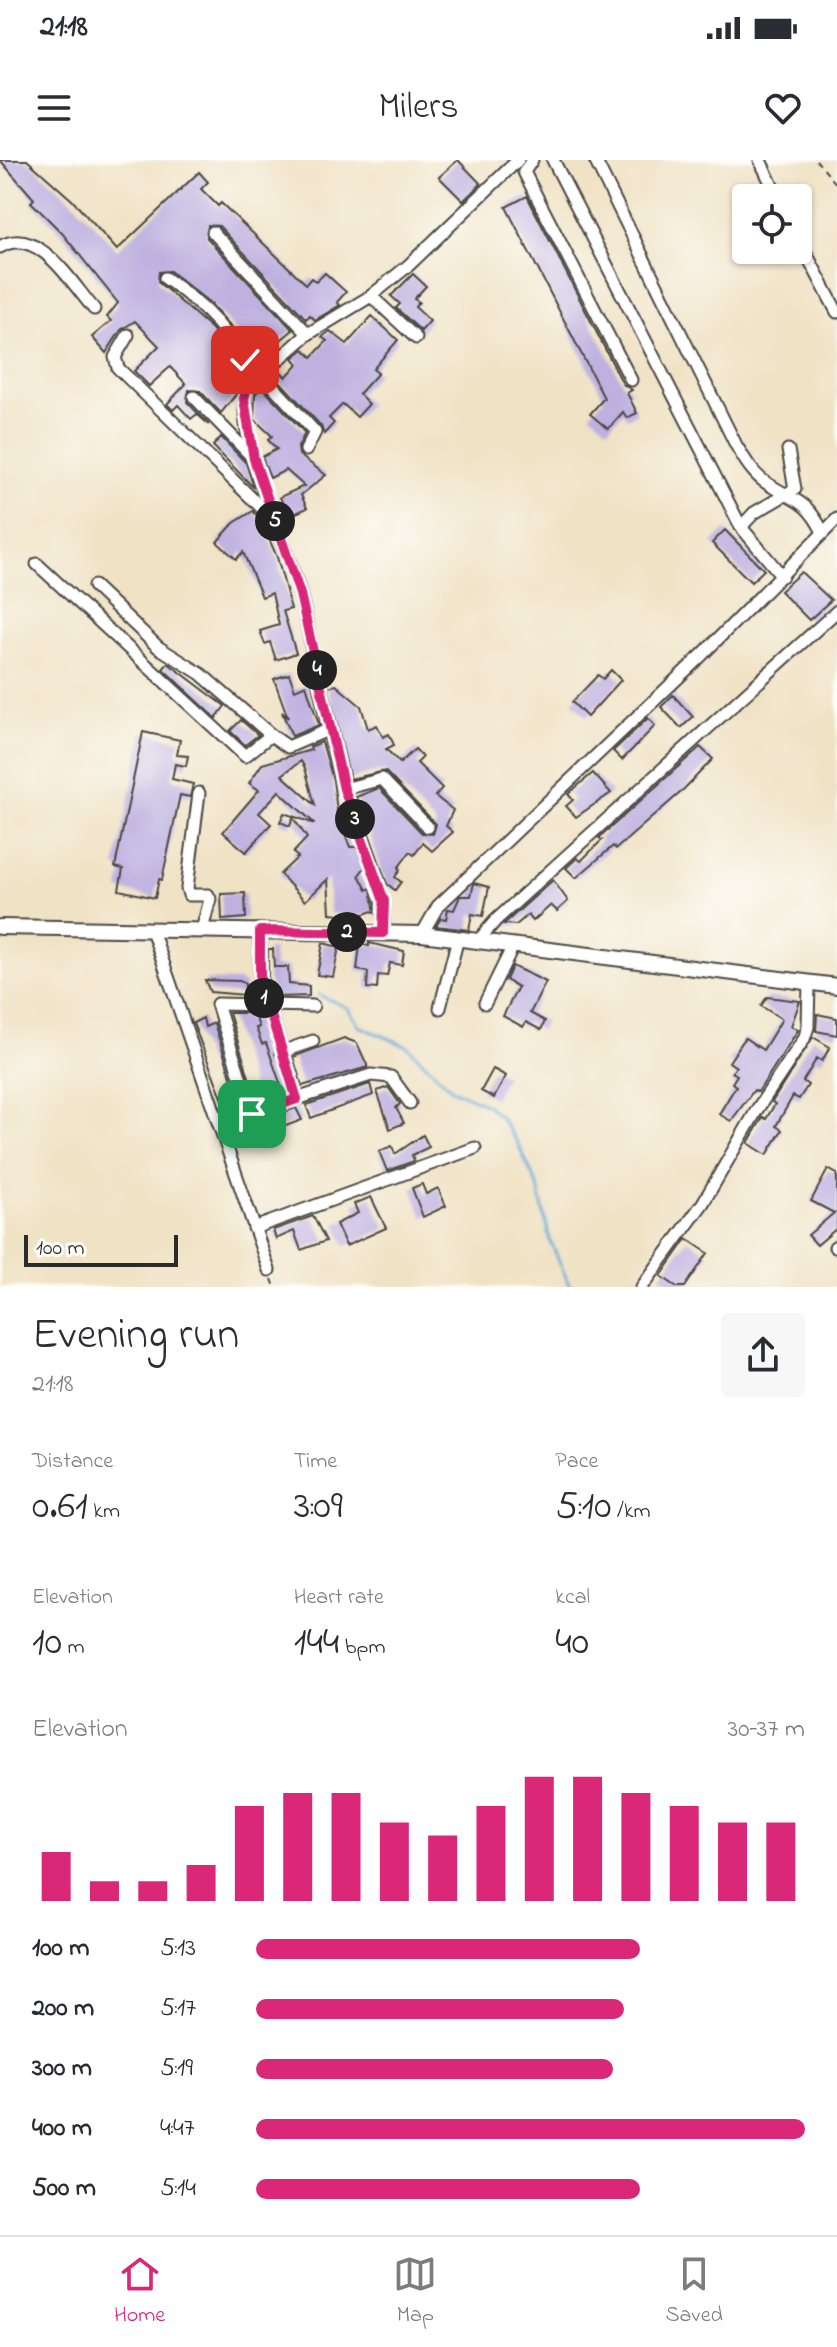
<!DOCTYPE html>
<meta charset="utf-8">
<style>
body{margin:0;font-family:"Indie Flower",sans-serif;background:#f7f7f7;color:#2b2b33;height:100vh;display:flex;flex-direction:column;font-size:30px;white-space:nowrap}
*{box-sizing:border-box;margin:0}
p{font-size:26px;color:#7c7c81}
.icon{flex:none;width:44px;height:44px;fill:none;stroke:currentColor;stroke-width:2;stroke-linecap:round;stroke-linejoin:round}
.map{position:relative;height:1127px;overflow:hidden}
.sheet{display:flex;flex-direction:column;background:#fff;flex:1}
.sheet>*{flex:none}
.controls{position:absolute;left:732px;top:24px;display:grid;gap:16px}
.controls a{display:grid;place-items:center;width:80px;height:80px;border-radius:8px;background:#fff;box-shadow:0 2px 6px #0004;font-size:40px}
.scale{position:absolute;left:24px;bottom:20px;width:154px;box-sizing:border-box;padding-left:8px;border:4px solid #2b2b2b;border-top:0;font-size:22px;line-height:28px;white-space:nowrap;color:#2b2b2b;-webkit-text-stroke:6px #fdfcf7;paint-order:stroke}
.pin{position:absolute;display:grid;place-items:center;width:68px;height:68px;color:#fff;margin:-34px;border-radius:16px;box-shadow:0 4px 12px #0006}
.km{position:absolute;width:40px;height:40px;margin:-20px;border-radius:50%;background:#222;color:#fff;font-size:22px;line-height:40px;text-align:center}
.round{display:grid;place-items:center;flex:none;width:84px;height:84px;border-radius:8px;background:#f7f7f7}
.head{display:flex;align-items:center;justify-content:space-between;height:136px;padding:0 32px}
h1{font-size:44px;font-weight:600;line-height:60px}
.metrics{display:grid;grid-template-columns:repeat(3,1fr);gap:12px;height:136px;padding:8px 32px}
.metrics div{display:grid;align-content:center}
.metrics b{font-size:40px;font-weight:600}
.metrics small{font-size:22px;font-weight:400}
.metrics p{font-size:22px}
.chart{height:224px;padding:16px 32px}
.chart p{display:flex;justify-content:space-between}
.chart svg{width:100%;height:144px;margin-top:8px;stroke:#db2777;stroke-width:6}
ul{padding:0 32px;list-style:none;font-size:26px}
li{display:grid;grid-template-columns:128px 96px 1fr;align-items:center;height:60px}
li i{height:20px;border-radius:10px;background:#db2777}
.status{display:flex;justify-content:space-between;align-items:center;height:56px;padding:0 40px;background:#fff;direction:ltr}
.status svg{height:22px;fill:currentColor}
header{display:flex;justify-content:space-between;align-items:center;height:104px;padding:0 32px;background:#fff;font-size:36px;font-weight:600}
.dock{display:flex;justify-content:space-around;align-items:center;height:112px;border-top:2px solid #e1e1e2;background:#fff;font-size:22px;color:#7c7c81}
.dock a{display:grid;justify-items:center;gap:4px}
.dock .selected{color:#db2777}
.map>svg:first-child{display:block}
</style>
<div class="status"><b>21:18</b><svg viewBox="0 0 49 12"><path d="M0 12V9h3v3zM5 12V6h3v6zM10 12V3h3v9zM15 12V0h3v12zM26 1h20v11H26zM47 4h2v5h-2z"/></svg></div>
<header><svg class="icon" aria-label="menu" viewBox="0 0 24 24"><path d="M4 6h16M4 12h16M4 18h16"/></svg>Milers<svg class="icon" aria-label="heart" viewBox="0 0 24 24"><path d="M12 20l-8-8c-3-5 5-10 8-4 3-6 11-1 8 4z"/></svg></header>
<div class="map">
<svg width="837" height="1127" viewBox="0 0 837 1127">
<rect width="100%" height="100%" fill="#fdfcf7"/>
<filter id="ink" filterUnits="userSpaceOnUse"><feTurbulence type="fractalNoise" baseFrequency=".0125" numOctaves="2"/><feDisplacementMap in="SourceGraphic" scale="16" xChannelSelector="R" yChannelSelector="G"/><feConvolveMatrix kernelMatrix="1 2 1 2 8 2 1 2 1" color-interpolation-filters="sRGB"/></filter>
<filter id="wash" filterUnits="userSpaceOnUse"><feTurbulence type="fractalNoise" baseFrequency=".006" numOctaves="4" result="noise"/><feDisplacementMap in="SourceGraphic" scale="32" xChannelSelector="R" yChannelSelector="G"/><feGaussianBlur stdDeviation="1.8" result="paint"/><feColorMatrix in="noise" values="0 0 0 0 0 0 0 0 0 0 0 0 0 0 0 0 0 1.4 0 .05"/><feComposite in="paint" operator="in"/></filter>
<g filter="url(#wash)">
<rect width="100%" height="100%" fill="#f0e2c5"/>
<g fill="none" stroke-linecap="round" stroke-linejoin="round">
<polyline stroke="#63a8d8" stroke-width="3" points="319,835 348,848 359,866 407,886 452,929 487,945 500,957 517,982 538,1027 550,1080 570,1127"/>
</g>
<g id="blocks">
<g fill="#beb1e0" fill-rule="evenodd">
<polygon points="0,0 27,0 72,40 117,90 199,12 208,22 201,29 218,46 221,43 306,124 311,118 316,122 325,113 346,132 337,142 340,145 315,160 310,155 306,159 219,66 208,65 207,78 293,170 255,201 235,171 211,144 170,111 159,112 158,122 211,168 243,217 235,226 238,232 221,253 200,231 189,230 187,242 209,265 197,254 191,259 178,245 173,250 167,244 186,224 170,207 149,226 134,211 159,186 135,161 121,170 106,193 92,177 111,161 107,157 118,143 62,73 31,42 34,39"/>
<polygon points="458,0 481,24 463,41 439,17"/>
<polygon points="527,36 623,224 632,230 627,233 637,253 627,258 623,252 608,269 590,254 604,238 506,47"/>
<polygon points="413,114 426,126 414,139 419,142 415,147 430,161 421,171 396,148 400,144 391,136"/>
<polygon points="372,156 398,180 373,209 378,213 359,234 369,244 357,257 343,244 329,258 334,263 324,274 321,266 274,215 279,210 286,217 298,204 293,198 304,189 312,197 327,181 322,177 330,171 347,184"/>
<polygon points="262,227 305,273 298,287 299,295 326,315 301,335 307,348 288,357 280,337 304,326 286,310 270,318 264,303 262,297 277,289 268,280 272,276 254,259 255,234"/>
<polygon points="221,277 246,303 254,328 213,286"/>
<polygon points="253,351 269,371 266,372 277,397 291,449 283,451 296,493 276,500 270,482 265,484 260,471 279,465 272,433 262,437 243,392 236,399 217,382 234,363"/>
<polygon points="725,370 764,410 751,422 712,383"/>
<polygon points="801,412 831,440 809,460 780,431"/>
<polygon points="168,503 225,546 216,558 163,509"/>
<polygon points="611,510 621,520 587,557 572,542 598,515 603,519"/>
<polygon points="289,514 295,530 306,525 319,565 292,576 282,552 288,558 274,519"/>
<polygon points="336,525 361,546 368,569 377,565 383,577 389,574 394,585 386,589 400,603 415,589 423,597 417,603 442,628 435,636 453,650 446,666 453,672 432,691 423,683 414,695 410,692 398,708 400,710 395,717 401,722 395,730 387,724 356,637 379,628 422,673 433,674 436,664 385,611 350,619 328,527"/>
<polygon points="673,535 693,557 681,568 661,547"/>
<polygon points="648,558 655,566 622,600 613,591"/>
<polygon points="241,560 258,575 245,585 230,571"/>
<polygon points="143,572 180,580 177,595 188,596 186,606 175,604 172,619 193,624 190,637 180,635 162,720 159,719 155,738 119,730 123,709 115,707"/>
<path d="M322,582L333,620L337,651L350,687H358L365,707L359,715L367,730L371,728L375,753L372,751L359,756L330,753L328,719L305,741L280,714L298,697L293,693L307,678L293,658L290,666L280,662L284,653L315,664L279,631L259,653L271,664L246,692L223,672L259,630L249,623L262,604L311,590L310,587ZM301,601L305,608L315,645L282,615Z"/>
<polygon points="700,587 713,599 680,633 616,689 613,686 576,718 566,708 577,698 581,701 602,680 599,678"/>
<polygon points="593,613 611,633 576,657 566,646 573,640 568,634"/>
<polygon points="553,720 568,741 557,751 551,745 533,761 528,755 516,765 504,764"/>
<polygon points="474,723 489,727 483,756 472,754 469,770 436,766 441,758 446,759 448,749 454,750 460,736 471,736"/>
<polygon points="245,733 246,758 222,760 221,734"/>
<polygon points="323,783 339,787 333,817 317,815"/>
<polygon points="369,783 404,791 402,805 390,803 387,816 378,815 377,829 367,828 368,812 357,810 360,784 369,786"/>
<polygon points="268,789 273,789 274,807 288,807 289,824 309,826 309,836 274,837 268,819"/>
<polygon points="512,806 546,822 530,853 545,861 541,870 526,862 523,867 503,856 518,827 506,820"/>
<polygon points="205,820 240,821 245,824 245,835 210,832"/>
<polygon points="767,837 800,841 791,866 798,870 758,932 754,930 731,961 719,954 736,926 732,923 737,915 732,912 736,907 729,902 745,878 763,890 782,859 761,846"/>
<polygon points="229,853 254,853 259,867 256,868 262,884 266,883 284,934 257,943"/>
<polygon points="817,854 837,858 837,875 816,871"/>
<polygon points="203,858 205,867 214,863 241,948 224,953 225,945 193,863"/>
<polygon points="813,877 830,887 822,901 817,898 803,921 808,925 799,939 793,936 776,966 782,970 767,995 748,983 763,957 766,959 775,944 772,942"/>
<polygon points="344,878 357,883 368,907 302,926 293,897"/>
<polygon points="493,909 506,916 494,938 481,931"/>
<polygon points="370,924 373,935 311,958 306,945"/>
<polygon points="388,927 400,944 396,948 404,963 390,969 377,931"/>
<polygon points="296,948 302,960 235,985 230,970"/>
<polygon points="423,975 429,987 412,995 414,1001 387,1011 379,991 392,986 395,994"/>
<polygon points="828,1009 837,1014 837,1068 817,1085 808,1075 834,1053 811,1041"/>
<polygon points="422,1024 426,1034 438,1028 446,1046 423,1057 412,1028"/>
<polygon points="371,1037 386,1068 346,1086 336,1064 358,1053 354,1044"/>
<polygon points="313,1056 326,1081 301,1090 294,1071 276,1079 273,1070"/>
<polygon points="687,1079 708,1093 685,1127 677,1127 661,1116"/>
</g>
</g>
</g>
<g filter="url(#ink)">
<use href="#blocks" fill-opacity="0" stroke="#494642" stroke-width="2"/>
<g fill="none" stroke-linecap="round" stroke-linejoin="round">
<defs>
<g id="minor">
<polyline points="532,0 524,12 631,220"/>
<polyline points="553,0 741,367 782,416"/>
<path d="M595,0L736,285C745,300 753,315 768,324C796,342 806,339 823,372"/>
<polyline points="760,0 778,38"/>
<polyline points="213,72 308,174"/>
<polyline points="798,78 837,152"/>
<path d="M0,87C38,64 72,124 94,149"/>
<path d="M165,118C202,143 237,178 254,220"/>
<polyline points="371,136 416,178"/>
<polyline points="128,175 115,197 118,208 272,358"/>
<polyline points="261,213 315,272 306,290"/>
<polyline points="194,237 254,299"/>
<polyline points="741,367 754,353 795,329 788,290"/>
<polyline points="37,404 245,596 271,575 288,587 330,569"/>
<polyline points="94,426 158,487 201,514 271,575"/>
<polyline points="344,629 382,619 428,667"/>
<polyline points="199,633 187,728 189,735 208,735 210,739 202,770"/>
<polyline points="152,770 269,1110"/>
<polyline points="260,771 260,820 297,939"/>
<path d="M383,773C388,725 361,678 346,633C325,570 316,502 301,437C287,384 233,278 247,227L308,174L371,136L409,105L518,0"/>
<polyline points="422,774 438,746 702,495 837,359"/>
<polyline points="478,781 496,760 837,451"/>
<polyline points="485,843 513,786"/>
<polyline points="440,848 458,778"/>
<polyline points="281,892 313,881"/>
<polyline points="252,954 217,844 313,846"/>
<polyline points="219,964 371,915 391,917 410,943"/>
<polyline points="254,1068 475,988"/>
<polyline points="835,1087 837,1086"/>
<polyline points="642,1127 703,1043 758,948 804,879 808,867 809,822"/>
</g>
<polyline id="major" points="0,767 422,774 837,826"/>
</defs>
<use href="#minor" stroke="#494642" stroke-width="15"/>
<use href="#major" stroke="#494642" stroke-width="18"/>
<g stroke="#494642" stroke-width="2" stroke-dasharray="6 6" stroke-linecap="butt">
<polyline points="816,0 837,25"/>
<polyline points="272,1119 275,1127"/>
</g>
<use href="#minor" stroke="#fff" stroke-width="11"/>
<use href="#major" stroke="#fff" stroke-width="14"/>
</g>
</g>
<g fill="none" stroke-linecap="round" stroke-linejoin="round" filter="url(#ink)">
<defs>
<polyline id="route" points="245,200 254,220 247,227 244,239 254,299 300,434 344,629 384,741 383,773 260,771 260,820 297,939 252,954"/>
</defs>
<use href="#route" stroke="#fff" stroke-width="16"/>
<use href="#route" stroke="#db2777" stroke-width="10"/>
</g>
</svg>
<div class="controls">
<a><svg class="icon" aria-label="locate" viewBox="0 0 24 24"><circle cx="12" cy="12" r="6"/><path d="M12 2v4M12 18v4M2 12h4M18 12h4"/></svg></a>
</div>
<div class="scale">100 m</div>
<div class="pin" style="left:252px;top:954px;background:#1e9e55"><svg class="icon" aria-label="arrive" viewBox="0 0 24 24"><path d="M6 21V4h12l-3 4 3 4H6"/></svg></div>
<div class="pin" style="left:245px;top:200px;background:#d93025"><svg class="icon" aria-label="check" viewBox="0 0 24 24"><path d="M5 12l5 5 9-10"/></svg></div>
<b class="km" style="left:264px;top:838px">1</b>
<b class="km" style="left:347px;top:772px">2</b>
<b class="km" style="left:355px;top:659px">3</b>
<b class="km" style="left:317px;top:510px">4</b>
<b class="km" style="left:275px;top:361px">5</b>
</div>
<section class="sheet">
<div class="head"><div><h1>Evening run</h1><p>21:18</p></div><a class="round"><svg class="icon" aria-label="share" viewBox="0 0 24 24"><path d="M12 15V3M7 8l5-5 5 5M5 13v7h14v-7"/></svg></a></div>
<div class="metrics">
<div><p>Distance</p><b>0.61<small> km</small></b></div>
<div><p>Time</p><b>3:09</b></div>
<div><p>Pace</p><b>5:10<small> /km</small></b></div>
</div>
<div class="metrics">
<div><p>Elevation</p><b>10<small> m</small></b></div>
<div><p>Heart rate</p><b>144<small> bpm</small></b></div>
<div><p>kcal</p><b>40</b></div>
</div>
<div class="chart"><p><span>Elevation</span>30–37 m</p>
<svg viewBox="0 0 160 44" preserveAspectRatio="none"><path d="M5 44V29M15 44V38M25 44V38M35 44V33M45 44V15M55 44V11M65 44V11M75 44V20M85 44V24M95 44V15M105 44V6M115 44V6M125 44V11M135 44V15M145 44V20M155 44V20"/></svg>
</div>
<ul>
<li><b>100 m</b>5:13<i style="width:70%"></i></li>
<li><b>200 m</b>5:17<i style="width:67%"></i></li>
<li><b>300 m</b>5:19<i style="width:65%"></i></li>
<li><b>400 m</b>4:47<i style="width:100%"></i></li>
<li><b>500 m</b>5:14<i style="width:70%"></i></li>
</ul>
</section>
<nav class="dock">
<a class="selected"><svg class="icon" aria-label="home" viewBox="0 0 24 24"><path d="M3 11l9-7 9 7M6 9v11h12V9"/></svg>Home</a>
<a><svg class="icon" aria-label="map" viewBox="0 0 24 24"><path d="M3 6l6-2 6 2 6-2v14l-6 2-6-2-6 2zM9 4v14M15 6v14"/></svg>Map</a>
<a><svg class="icon" aria-label="saved" viewBox="0 0 24 24"><path d="M7 4h10v16l-5-4-5 4z"/></svg>Saved</a>
</nav>
